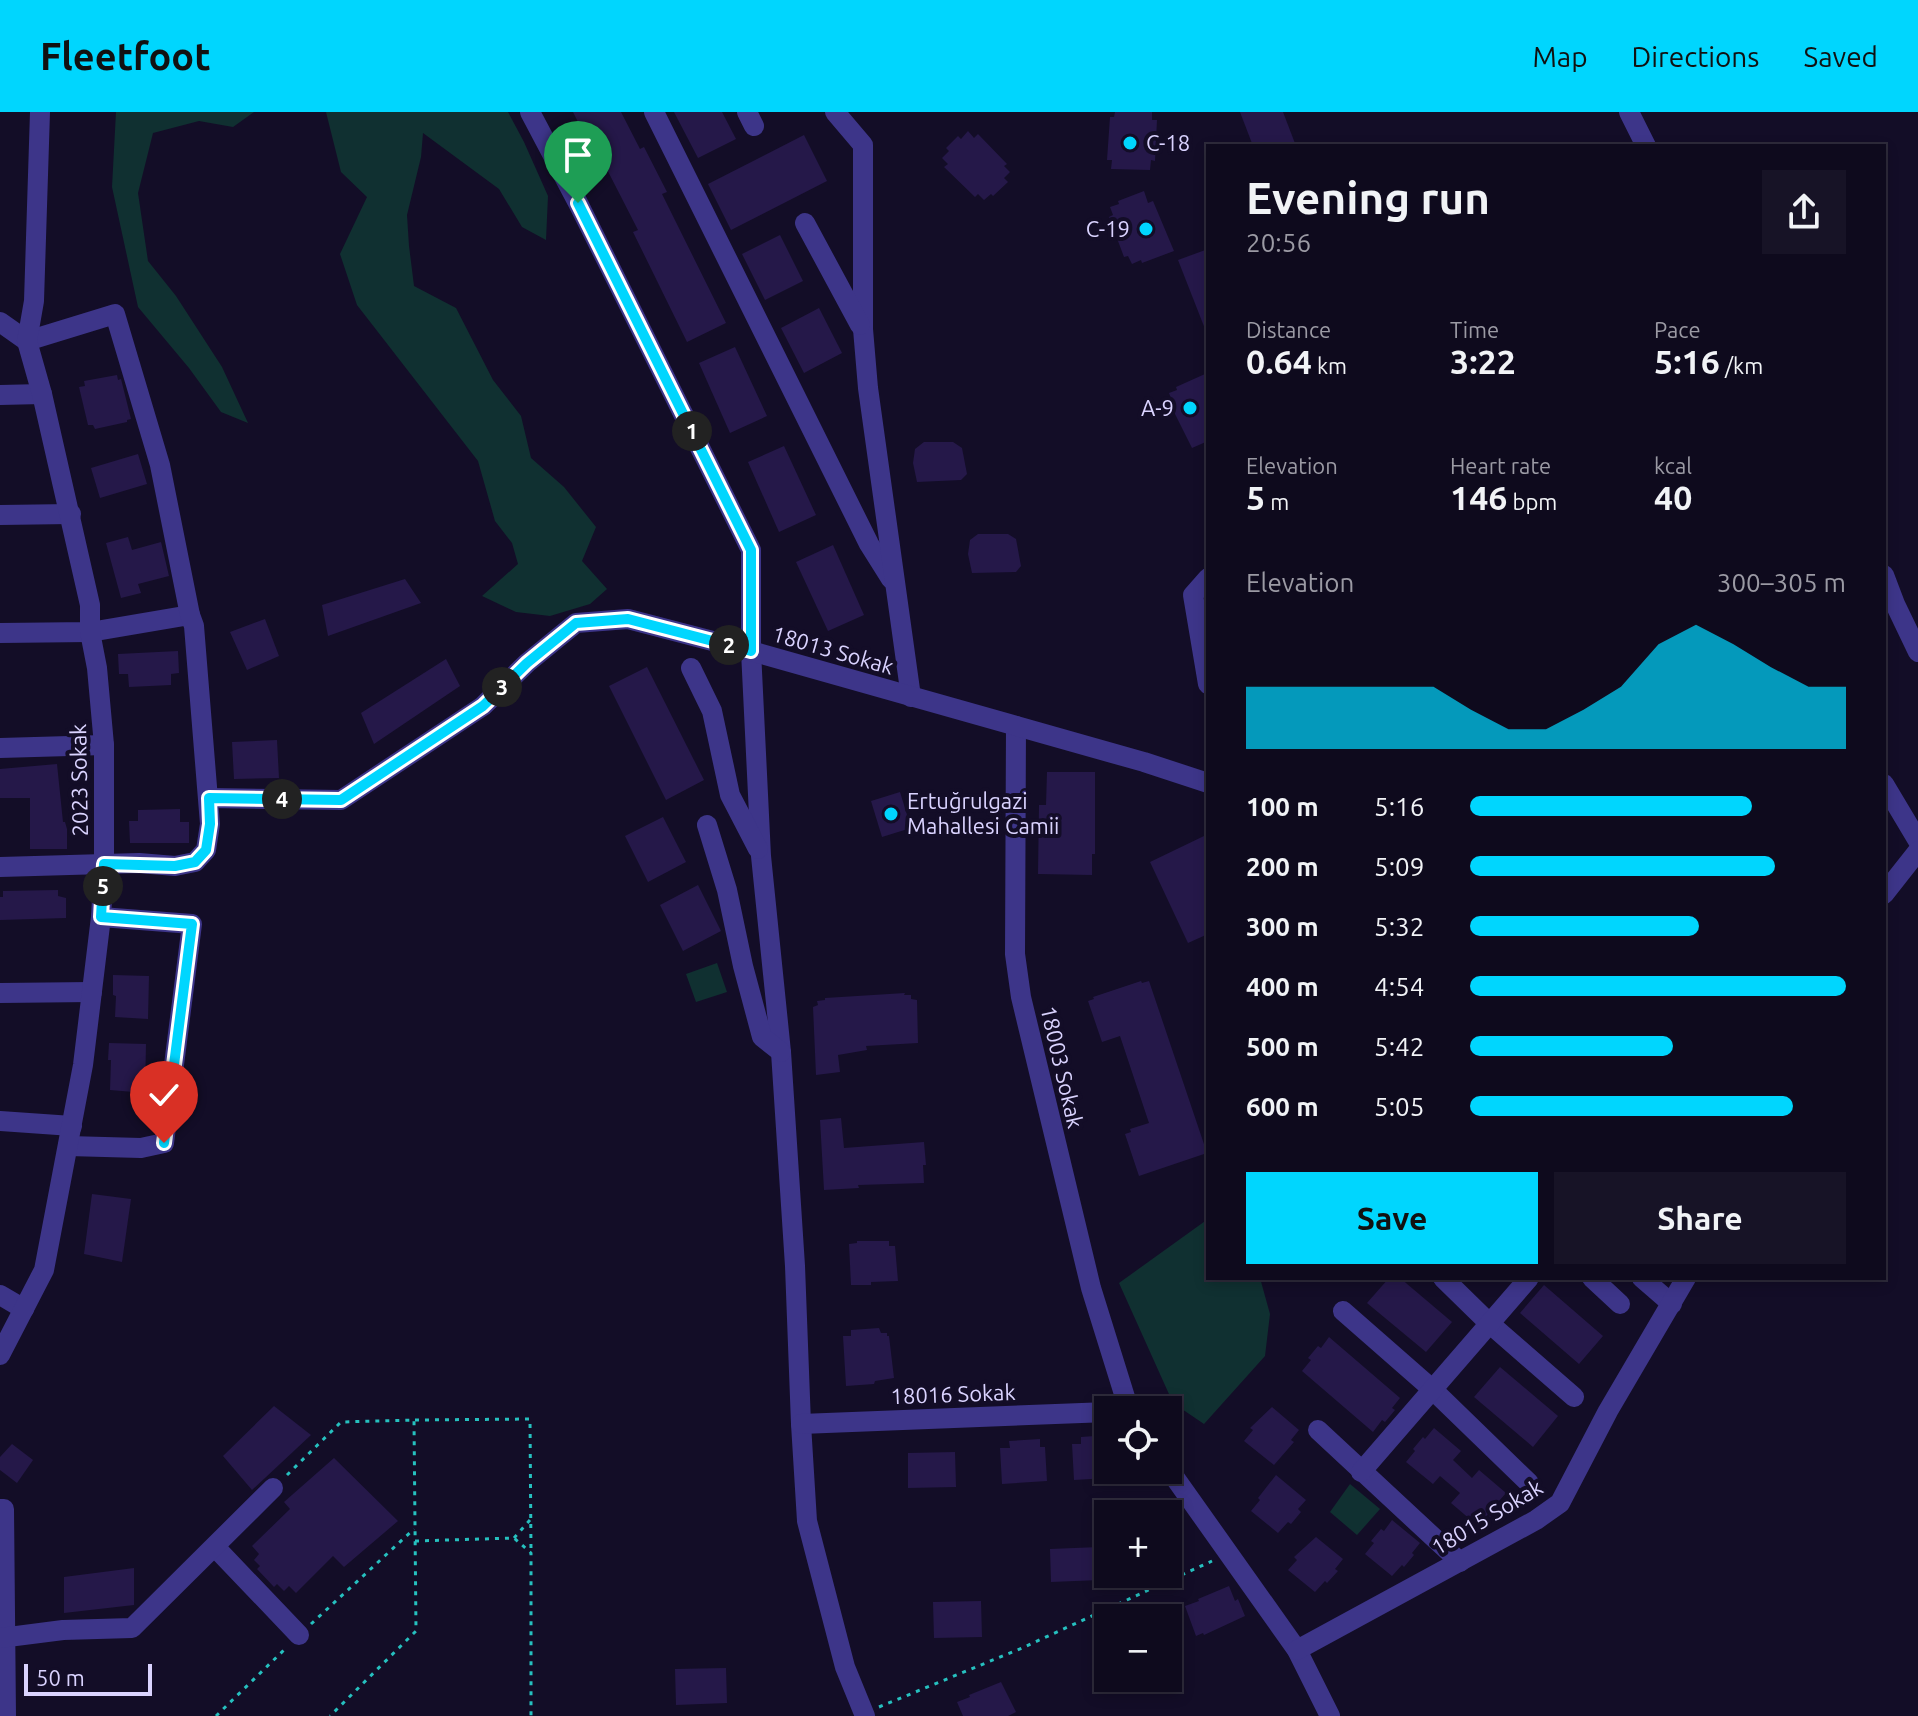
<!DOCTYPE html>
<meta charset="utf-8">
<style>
body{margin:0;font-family:Ubuntu,sans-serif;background:#171326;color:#f1f3f6;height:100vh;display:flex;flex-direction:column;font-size:30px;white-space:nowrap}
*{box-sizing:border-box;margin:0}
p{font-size:26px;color:#9b9aa4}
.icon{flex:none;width:44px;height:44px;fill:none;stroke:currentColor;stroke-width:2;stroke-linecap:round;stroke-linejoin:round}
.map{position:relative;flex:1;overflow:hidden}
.panel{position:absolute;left:1206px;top:32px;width:680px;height:1136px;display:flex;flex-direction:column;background:#0e0a1d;border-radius:0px;box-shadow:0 4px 12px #0003,0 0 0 2px #2e2b3b}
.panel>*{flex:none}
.buttons{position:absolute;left:1094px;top:1284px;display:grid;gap:16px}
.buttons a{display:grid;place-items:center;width:88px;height:88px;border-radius:0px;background:#0e0a1d;box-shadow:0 4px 12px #0003,0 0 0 2px #2e2b3b;font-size:40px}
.scale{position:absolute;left:24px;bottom:20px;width:128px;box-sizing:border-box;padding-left:8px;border:4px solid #dad3ff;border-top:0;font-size:22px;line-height:28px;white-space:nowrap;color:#dad3ff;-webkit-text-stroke:6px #130d27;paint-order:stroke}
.pin{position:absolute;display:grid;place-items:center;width:68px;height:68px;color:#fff;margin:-82px -34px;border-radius:50% 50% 50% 0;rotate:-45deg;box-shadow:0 0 8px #0007}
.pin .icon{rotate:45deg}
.km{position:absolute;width:40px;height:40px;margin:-20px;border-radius:50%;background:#222;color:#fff;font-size:22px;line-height:40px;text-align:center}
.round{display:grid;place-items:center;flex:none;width:84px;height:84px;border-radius:0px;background:#171326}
.head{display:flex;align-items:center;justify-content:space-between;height:136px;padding:0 40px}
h1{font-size:44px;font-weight:700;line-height:60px}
.metrics{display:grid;grid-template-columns:repeat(3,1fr);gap:12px;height:136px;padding:8px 40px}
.metrics div{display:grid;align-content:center}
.metrics b{font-size:34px;font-weight:700}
.metrics small{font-size:22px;font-weight:400}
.metrics p{font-size:22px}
.chart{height:224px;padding:16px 40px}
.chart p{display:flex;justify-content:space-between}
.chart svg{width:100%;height:144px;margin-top:8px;fill:#00d6fe;opacity:.7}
.primary-button{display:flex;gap:16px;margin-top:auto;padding:16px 40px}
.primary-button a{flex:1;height:92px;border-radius:0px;background:#00d6fe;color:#111;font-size:32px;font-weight:700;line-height:92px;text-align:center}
.primary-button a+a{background:#171326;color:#f1f3f6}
ul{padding:0 40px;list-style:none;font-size:26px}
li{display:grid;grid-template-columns:128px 96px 1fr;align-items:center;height:60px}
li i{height:20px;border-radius:10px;background:#00d6fe}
header{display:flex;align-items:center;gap:48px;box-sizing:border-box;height:112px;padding:0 40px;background:#00d6fe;color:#111}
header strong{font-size:38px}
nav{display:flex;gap:44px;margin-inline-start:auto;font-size:28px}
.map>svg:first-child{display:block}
</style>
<header>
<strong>Fleetfoot</strong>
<nav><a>Map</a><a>Directions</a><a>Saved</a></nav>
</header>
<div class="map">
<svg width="1918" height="1604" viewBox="0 0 1918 1604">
<rect width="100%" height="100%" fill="#130d27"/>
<g fill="#103031">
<polygon points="116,0 254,0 233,15 199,9 153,21 138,81 148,149 176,184 222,255 248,311 221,300 189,256 138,195 112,75"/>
<polygon points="326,0 508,0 524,30 548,84 546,128 522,115 499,77 423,21 421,45 407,103 409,134 414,174 456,196 493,268 521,304 531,346 564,375 596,415 582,449 607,477 590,492 550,504 516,500 482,484 518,452 512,431 495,409 478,349 357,193 340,142 367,85 341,60"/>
<polygon points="717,851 727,880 696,890 686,862"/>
<polygon points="1208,1107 1208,1166 1260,1166 1270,1202 1265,1244 1204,1312 1173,1291 1119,1171"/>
<polygon points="1350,1372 1380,1397 1357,1423 1330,1400"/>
</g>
<g fill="#251849">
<polygon points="573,0 621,0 640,37 644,35 667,80 662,82 726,211 687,230 633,120 638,118 595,34 591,36"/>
<polygon points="674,0 722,0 736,27 698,46"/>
<polygon points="1115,0 1152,0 1152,8 1157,8 1155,49 1151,48 1150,58 1111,57 1112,48 1107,48 1110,5 1114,5"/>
<polygon points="1240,0 1283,0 1296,34 1253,34"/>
<polygon points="968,19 974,26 978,22 1007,52 1004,54 1010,60 1004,66 1008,70 993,84 991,82 984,88 978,82 975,85 944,55 948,52 942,46 949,39 946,36 958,24 961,27"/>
<polygon points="804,23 827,69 731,118 708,72"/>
<polygon points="1144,79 1148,91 1153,89 1174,139 1142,151 1141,148 1132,152 1128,144 1124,145 1109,105 1113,103 1110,95 1119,92 1118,89"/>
<polygon points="780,123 803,169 765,188 742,142"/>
<polygon points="1208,137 1208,222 1207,222 1178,148"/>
<polygon points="819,196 842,241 804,261 781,216"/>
<polygon points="735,235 767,304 730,321 699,251"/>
<polygon points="1205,262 1208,270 1208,329 1192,336 1169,290 1172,289 1169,281 1177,278 1176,275"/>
<polygon points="117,263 118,268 121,267 131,307 127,308 127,310 95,317 93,313 88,313 79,275 85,274 84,269"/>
<polygon points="924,330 953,330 962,336 967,362 961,368 917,370 913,351 915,337"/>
<polygon points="784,334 816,403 779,420 748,350"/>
<polygon points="138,342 147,372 100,386 91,356"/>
<polygon points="978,422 1008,422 1016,427 1021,454 1016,460 972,461 968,442 970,428"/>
<polygon points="128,425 132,438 161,430 169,464 138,472 141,481 121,486 106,431"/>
<polygon points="833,433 864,503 828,519 796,450"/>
<polygon points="405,467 421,491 328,524 322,493"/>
<polygon points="265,507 279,544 247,558 230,520"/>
<polygon points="178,539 179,561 171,562 171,573 129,575 128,562 119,562 118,542"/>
<polygon points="446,547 460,574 374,632 361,601"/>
<polygon points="647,555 704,668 666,688 609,574"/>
<polygon points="277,628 279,666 234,667 232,630"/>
<polygon points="57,652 63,710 65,710 67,717 67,737 30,737 30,686 0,686 0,657"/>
<polygon points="1047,660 1095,660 1095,742 1092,742 1092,763 1038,762 1039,693 1046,693"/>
<polygon points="900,680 911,716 882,725 871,689"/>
<polygon points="180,697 180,710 189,710 189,731 130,731 129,709 138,709 138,698"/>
<polygon points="663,705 686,750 648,770 625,724"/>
<polygon points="1204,724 1208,732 1208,822 1188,831 1150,750"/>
<polygon points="698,773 721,819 683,839 660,793"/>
<polygon points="58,778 58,784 66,786 66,806 0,808 0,785 3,785 3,779"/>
<polygon points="113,863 149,864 148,907 115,905 116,884 113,883"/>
<polygon points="1141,869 1142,871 1149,869 1207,1041 1139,1064 1125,1022 1131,1020 1130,1017 1149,1011 1120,924 1102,930 1088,889 1094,887 1093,885"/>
<polygon points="905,881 904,883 911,883 911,887 917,888 918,931 866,934 867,938 838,943 840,960 816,963 813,895 818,893 817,889 825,888 825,886"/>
<polygon points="109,931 146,932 145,981 110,978 111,948 108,948"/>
<polygon points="841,1006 844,1036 924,1030 926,1053 923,1053 924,1071 858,1073 859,1076 824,1078 820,1008"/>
<polygon points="92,1082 131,1087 122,1150 84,1142"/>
<polygon points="857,1129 889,1129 889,1134 895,1134 898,1169 871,1170 871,1173 851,1173 849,1132 857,1131"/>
<polygon points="1389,1166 1400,1166 1452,1210 1426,1240 1367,1191"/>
<polygon points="1544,1173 1603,1224 1579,1252 1520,1201"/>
<polygon points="879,1216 881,1221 887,1221 887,1224 889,1224 894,1266 875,1269 874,1272 846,1274 843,1224 851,1224 851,1218"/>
<polygon points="1329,1225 1400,1286 1392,1296 1395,1298 1385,1310 1382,1308 1373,1320 1302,1259 1311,1248 1308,1246 1318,1234 1321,1236"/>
<polygon points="1500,1255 1558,1304 1533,1335 1474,1285"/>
<polygon points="274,1294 311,1323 252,1378 223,1344"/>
<polygon points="1272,1295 1299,1318 1291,1328 1294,1330 1274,1353 1244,1329 1253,1318 1250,1316"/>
<polygon points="1434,1316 1461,1339 1453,1348 1472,1366 1479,1358 1506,1381 1498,1390 1501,1393 1490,1405 1488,1402 1478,1414 1451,1391 1460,1381 1440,1364 1433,1372 1406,1350 1415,1339 1413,1337 1423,1325 1425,1327"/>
<polygon points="1108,1323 1108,1366 1074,1368 1072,1332 1081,1332 1081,1325"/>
<polygon points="1040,1327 1040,1335 1045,1335 1047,1369 1002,1372 1000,1336 1010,1336 1009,1329"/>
<polygon points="12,1332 33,1348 17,1371 0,1358 0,1345"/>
<polygon points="955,1340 956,1375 908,1376 908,1341"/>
<polygon points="334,1346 398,1409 344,1455 333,1444 296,1481 289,1474 284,1479 277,1472 274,1475 257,1457 260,1454 254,1448 259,1442 252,1434 290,1397 284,1390"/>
<polygon points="1276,1363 1306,1388 1298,1397 1301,1400 1291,1412 1288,1410 1278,1421 1251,1399 1260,1388 1258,1386"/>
<polygon points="1392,1408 1420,1431 1412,1441 1414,1443 1404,1455 1402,1453 1392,1464 1365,1442 1374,1431 1371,1429 1381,1417 1384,1419"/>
<polygon points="1316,1425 1343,1447 1335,1457 1338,1459 1327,1471 1325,1469 1315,1480 1288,1458 1297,1448 1294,1445"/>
<polygon points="1099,1435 1100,1468 1051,1470 1050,1437"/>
<polygon points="134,1456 134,1493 64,1501 64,1465"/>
<polygon points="1229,1474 1235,1489 1238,1487 1245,1504 1204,1523 1203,1521 1196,1524 1185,1494 1199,1489 1198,1487"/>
<polygon points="981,1489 982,1525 934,1526 933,1490"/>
<polygon points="726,1556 727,1591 676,1593 675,1557"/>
<polygon points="1001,1570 1016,1600 1008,1604 963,1604 957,1590 970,1585 969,1583"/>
</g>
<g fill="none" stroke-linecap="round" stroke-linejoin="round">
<g stroke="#26c0bf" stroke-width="3" stroke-dasharray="4 6" stroke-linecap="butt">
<polyline points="415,1308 530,1307 531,1441"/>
<polyline points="287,1363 341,1310 414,1308 416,1519 330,1604"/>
<polyline points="514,1426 530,1408"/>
<polyline points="415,1429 514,1426 531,1441 531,1604"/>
<polyline points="311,1512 414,1417"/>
<polyline points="879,1595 1022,1536 1212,1449"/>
<polyline points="216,1604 285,1537"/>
</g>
<g stroke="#3d3589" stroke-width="20">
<polyline points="530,0 578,91 751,438 751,539 761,744 781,940 795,1154 801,1312 807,1409 845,1555 865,1604"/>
<polyline points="654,0 869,432 891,467"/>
<polyline points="747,0 754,14"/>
<polyline points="835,0 863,33 863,217 868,276 911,585"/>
<polyline points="1629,0 1646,34"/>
<polyline points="805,111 860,213"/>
<polyline points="0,210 27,229"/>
<polyline points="0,283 42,282"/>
<polyline points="0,403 71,402"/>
<polyline points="1884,463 1895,492 1918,540"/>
<polyline points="1208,466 1193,483 1208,572"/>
<polyline points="0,521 90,520 190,503"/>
<polyline points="691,556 712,599 730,683 758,737"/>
<polyline points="1016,614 1015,842 1021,885 1091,1176 1129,1298"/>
<polyline points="0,636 104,633"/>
<polyline points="1884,672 1918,729"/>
<polyline points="209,686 341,688 483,594 527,551 576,511 628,507 751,539 1144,650 1208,671"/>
<polyline points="707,713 727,778 743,854 762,925 781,940"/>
<polyline points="0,755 139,751 175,754 195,750 206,738 210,712 194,514 190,503 160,353 115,202 27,229"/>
<polyline points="1884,782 1918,739"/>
<polyline points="0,881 92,880"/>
<polyline points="0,1009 72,1014"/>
<polyline points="68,1034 141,1036 164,1031 192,812 101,805"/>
<polyline points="1443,1166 1489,1211 1574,1285"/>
<polyline points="1592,1166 1620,1192"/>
<polyline points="1642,1166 1672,1192"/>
<polyline points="0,1183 24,1197"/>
<polyline points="1343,1199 1432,1277 1529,1371"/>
<polyline points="0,1243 44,1158 83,953 101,805 104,752 104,633 97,556 90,520 90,493 42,282 27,229 34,189 40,0"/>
<polyline points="801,1312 1108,1300"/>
<polyline points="1318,1318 1460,1450"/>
<polyline points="1168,1356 1297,1538 1330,1604"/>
<polyline points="1361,1360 1529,1166"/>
<polyline points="0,1397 4,1397 6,1604"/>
<polyline points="215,1435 299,1523"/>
<polyline points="0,1526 63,1518 132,1516 273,1376"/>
<polyline points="1297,1538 1536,1408 1560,1391 1608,1299 1686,1166"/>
</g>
</g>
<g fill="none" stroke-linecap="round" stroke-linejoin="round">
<defs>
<polyline id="route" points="164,1031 192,812 101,805 104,752 175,754 195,750 206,738 210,712 209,686 341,688 483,594 527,551 576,511 628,507 751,539 751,438 578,91"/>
</defs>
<use href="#route" stroke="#fff" stroke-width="16"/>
<use href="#route" stroke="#00d6fe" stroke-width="10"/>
</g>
<g fill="#00d6fe" stroke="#130d27" stroke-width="3">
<circle cx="1130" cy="31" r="8"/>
<circle cx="1146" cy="117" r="8"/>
<circle cx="1190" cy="296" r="8"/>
<circle cx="891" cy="702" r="8"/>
</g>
<g text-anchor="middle" stroke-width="8" stroke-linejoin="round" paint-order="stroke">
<g font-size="22" fill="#dad3ff" stroke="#130d27" text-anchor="start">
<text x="1146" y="39">C-18</text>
<text x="1130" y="125" text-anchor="end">C-19</text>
<text x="1174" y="304" text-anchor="end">A-9</text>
<text x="907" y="697">Ertuğrulgazi<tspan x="907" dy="25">Mahallesi Camii</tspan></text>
</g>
<g font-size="22" fill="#dad3ff" stroke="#130d27">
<text transform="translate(833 538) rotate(16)" y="8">18013 Sokak</text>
<text transform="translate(79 668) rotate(-91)" y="8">2023 Sokak</text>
<text transform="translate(1062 955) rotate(77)" y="8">18003 Sokak</text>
<text transform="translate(953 1282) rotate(-2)" y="8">18016 Sokak</text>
<text transform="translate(1487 1405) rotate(-31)" y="8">18015 Sokak</text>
</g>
</g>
</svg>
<div class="buttons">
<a><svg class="icon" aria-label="locate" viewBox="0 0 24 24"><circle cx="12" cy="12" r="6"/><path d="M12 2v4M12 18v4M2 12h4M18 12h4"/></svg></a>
<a>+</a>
<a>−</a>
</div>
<div class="scale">50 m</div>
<div class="pin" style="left:578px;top:91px;background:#1e9e55"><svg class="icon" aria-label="arrive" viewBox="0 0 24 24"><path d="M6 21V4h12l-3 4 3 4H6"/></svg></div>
<div class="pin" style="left:164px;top:1031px;background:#d93025"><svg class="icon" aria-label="check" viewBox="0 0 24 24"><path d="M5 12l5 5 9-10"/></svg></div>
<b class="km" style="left:692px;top:319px">1</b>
<b class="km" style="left:729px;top:533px">2</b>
<b class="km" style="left:502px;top:575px">3</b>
<b class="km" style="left:282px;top:687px">4</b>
<b class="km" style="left:103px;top:774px">5</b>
<section class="panel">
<div class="head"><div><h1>Evening run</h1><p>20:56</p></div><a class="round"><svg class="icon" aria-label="share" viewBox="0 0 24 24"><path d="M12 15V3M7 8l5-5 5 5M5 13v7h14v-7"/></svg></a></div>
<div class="metrics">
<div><p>Distance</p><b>0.64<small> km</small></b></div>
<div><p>Time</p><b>3:22</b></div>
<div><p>Pace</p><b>5:16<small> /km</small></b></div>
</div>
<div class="metrics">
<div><p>Elevation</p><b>5<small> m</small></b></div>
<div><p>Heart rate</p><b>146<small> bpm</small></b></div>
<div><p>kcal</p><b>40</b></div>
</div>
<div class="chart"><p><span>Elevation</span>300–305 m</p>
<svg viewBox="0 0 160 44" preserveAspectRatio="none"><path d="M0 44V25L10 25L20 25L30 25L40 25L50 25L60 32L70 38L80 38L90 32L100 25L110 12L120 6L130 12L140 19L150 25L160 25V44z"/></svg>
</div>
<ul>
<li><b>100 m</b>5:16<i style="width:75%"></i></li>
<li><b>200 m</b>5:09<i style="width:81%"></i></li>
<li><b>300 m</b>5:32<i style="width:61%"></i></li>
<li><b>400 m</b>4:54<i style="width:100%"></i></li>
<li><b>500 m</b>5:42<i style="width:54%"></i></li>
<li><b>600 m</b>5:05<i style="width:86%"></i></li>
</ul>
<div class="primary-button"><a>Save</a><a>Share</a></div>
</section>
</div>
